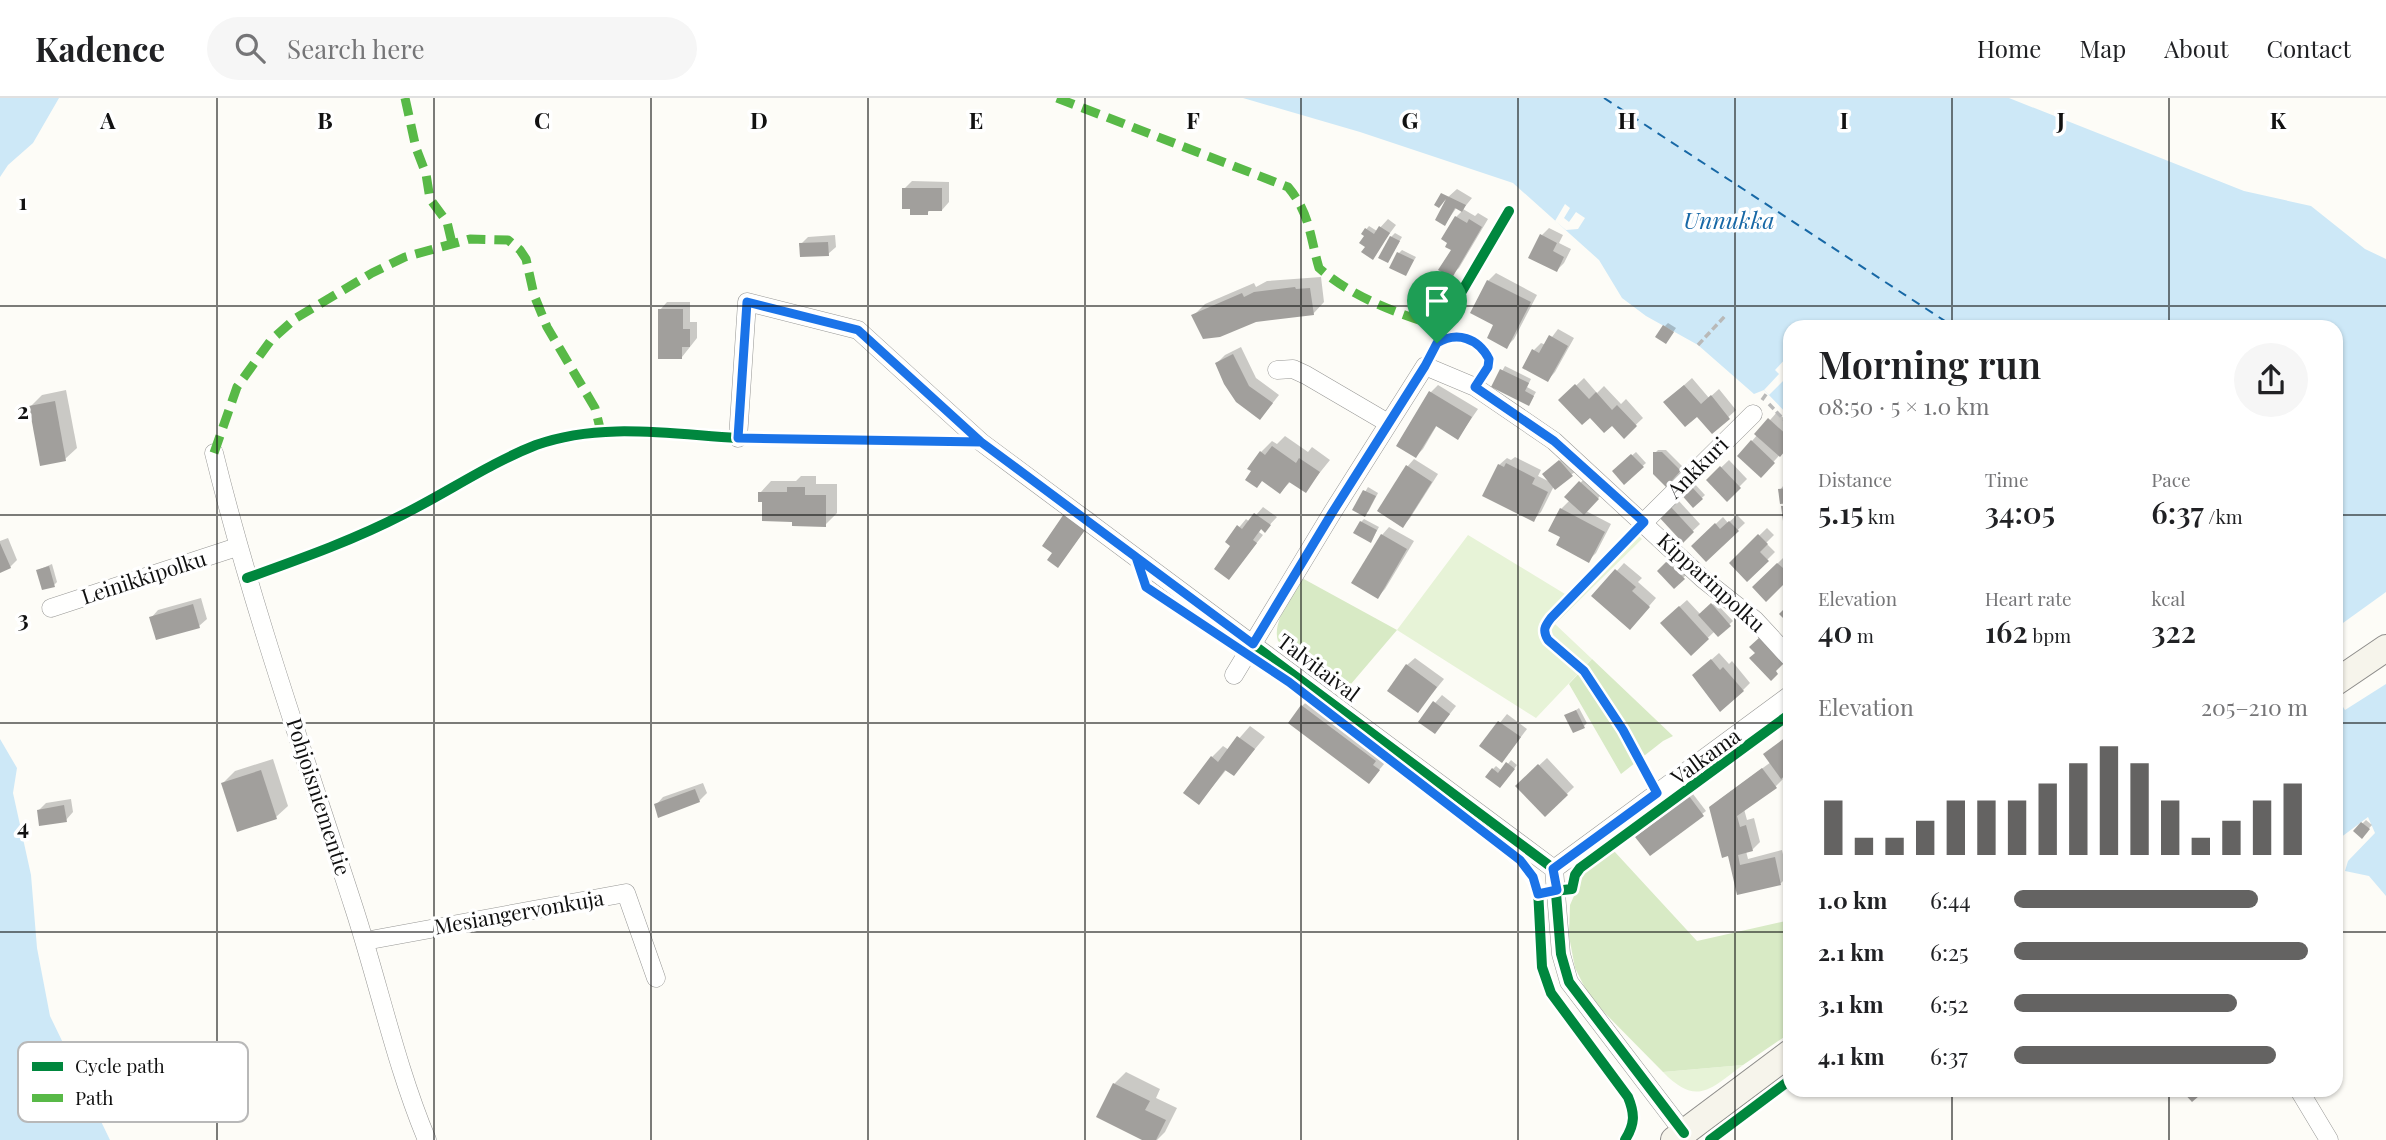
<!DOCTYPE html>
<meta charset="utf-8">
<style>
body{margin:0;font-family:"Playfair Display",serif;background:#f6f6f6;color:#202124;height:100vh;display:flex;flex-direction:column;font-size:26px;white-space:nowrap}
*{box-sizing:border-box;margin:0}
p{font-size:23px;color:#757577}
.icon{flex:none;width:38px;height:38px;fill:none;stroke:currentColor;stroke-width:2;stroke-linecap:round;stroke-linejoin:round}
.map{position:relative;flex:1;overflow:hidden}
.details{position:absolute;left:1783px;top:222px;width:560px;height:777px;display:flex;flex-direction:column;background:#fff;border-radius:21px;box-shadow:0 2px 5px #0004}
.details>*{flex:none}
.pin{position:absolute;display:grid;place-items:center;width:60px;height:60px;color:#fff;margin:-72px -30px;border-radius:50% 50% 50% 0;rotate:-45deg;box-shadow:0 0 7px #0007}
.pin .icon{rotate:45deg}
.round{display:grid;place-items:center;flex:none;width:74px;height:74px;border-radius:37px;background:#f6f6f6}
.headline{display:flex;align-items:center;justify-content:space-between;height:119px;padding:0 35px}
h1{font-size:38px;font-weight:600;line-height:52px}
.metrics{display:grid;grid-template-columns:repeat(3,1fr);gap:10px;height:119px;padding:7px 35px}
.metrics div{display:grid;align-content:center}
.metrics b{font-size:30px;font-weight:600}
.metrics small{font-size:19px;font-weight:400}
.metrics p{font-size:19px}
.chart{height:196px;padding:14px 35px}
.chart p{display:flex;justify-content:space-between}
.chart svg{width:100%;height:126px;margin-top:7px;stroke:#646362;stroke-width:6}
ul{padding:0 35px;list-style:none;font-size:23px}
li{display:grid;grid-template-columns:112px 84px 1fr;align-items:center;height:52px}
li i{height:18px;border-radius:9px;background:#646362}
header{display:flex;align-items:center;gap:42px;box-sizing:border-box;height:98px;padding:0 35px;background:#fff;border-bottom:2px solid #e0e0e0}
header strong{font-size:33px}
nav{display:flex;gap:38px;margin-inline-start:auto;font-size:24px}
.search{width:490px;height:63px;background:#f6f6f6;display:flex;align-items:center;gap:18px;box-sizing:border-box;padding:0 24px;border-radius:38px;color:#757577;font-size:26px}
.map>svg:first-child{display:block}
</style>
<header>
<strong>Kadence</strong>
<div class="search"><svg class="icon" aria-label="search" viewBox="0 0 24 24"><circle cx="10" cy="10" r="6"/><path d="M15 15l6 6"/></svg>Search here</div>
<nav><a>Home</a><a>Map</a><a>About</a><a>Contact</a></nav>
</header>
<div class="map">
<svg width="2386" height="1042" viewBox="0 0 2386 1042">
<rect width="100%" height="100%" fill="#fdfcf7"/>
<g fill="#e7f3d7">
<polygon points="1631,431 1642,441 1555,526 1592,561 1536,620 1397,532 1468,437 1565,496"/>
<path d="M1743,967C1710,991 1697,1009 1663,974Z"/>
</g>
<g fill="#d8eac5">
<path d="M1302,480L1397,532L1345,593L1278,543C1272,523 1292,498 1302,480Z"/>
<polygon points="1592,561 1673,638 1663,643 1621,676 1569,586"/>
<polygon points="1614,753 1697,843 1790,822 1790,935 1743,967 1663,974 1590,900 1575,870 1569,838 1570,807 1584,775"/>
</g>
<g fill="#cde8f7">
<polygon points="0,0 59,0 33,45 8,67 0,79"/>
<polygon points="1243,0 2009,0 2244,93 2311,108 2365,151 2386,161 2386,494 2336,530 2336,229 1790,229 1790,319 1764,292 1754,296 1698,247 1646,218 1622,200 1599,162 1513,85 1360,34"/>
<polygon points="2386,586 2386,798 2369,778 2345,773 2348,763 2375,735 2368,719 2336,743 2336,598 2345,612"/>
<polygon points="0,641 17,670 13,695 31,777 37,850 50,918 110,1042 0,1042"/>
</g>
<g fill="#fdfcf7">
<polygon points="1565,106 1570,110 1564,120 1569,124 1576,114 1585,120 1578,131 1566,132 1555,123"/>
<polygon points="1789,257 1790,269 1786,275 1790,279 1790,287 1784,282 1769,297 1764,292 1779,276 1775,272"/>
</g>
<g fill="#0003">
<polygon points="912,83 949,84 949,104 942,112 930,112 927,115 904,91"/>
<polygon points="1457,91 1472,100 1463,111 1475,118 1478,115 1488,121 1459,170 1451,177 1456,119 1463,112 1457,109 1445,126 1447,100"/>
<polygon points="1388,121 1396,127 1372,159 1372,141 1363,135 1369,128 1377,133"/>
<polygon points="1549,130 1563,137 1559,145 1571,151 1564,165 1557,172 1542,137"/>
<polygon points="1395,135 1402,139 1388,163 1391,139"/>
<polygon points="835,137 836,149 828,156 801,146 808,139"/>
<polygon points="1402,152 1416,159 1406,176 1399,155"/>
<polygon points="1496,175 1537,197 1514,241 1507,248 1488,183"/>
<polygon points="1321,179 1324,204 1313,216 1193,218 1205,206 1254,185 1256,189 1267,183"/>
<polygon points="667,204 690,204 690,224 697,224 697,240 682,259 660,212"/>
<polygon points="1668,225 1676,230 1669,240 1665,228"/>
<polygon points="1558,231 1574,240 1555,274 1548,282 1534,252 1541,245 1546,247"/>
<polygon points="1241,249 1256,280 1279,297 1267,312 1217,265 1225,257"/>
<polygon points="1505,268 1531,281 1527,289 1536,294 1529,306 1493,288"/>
<polygon points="1584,280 1597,295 1604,288 1621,306 1626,301 1643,320 1624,338 1612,325 1590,318 1561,302"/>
<polygon points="1692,280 1709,300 1719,291 1736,312 1712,334 1697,316 1673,297"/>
<polygon points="1438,287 1478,311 1458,340 1437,327 1423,351 1416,358 1431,294"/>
<polygon points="66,292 77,350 65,361 30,309 42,297"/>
<polygon points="1777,314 1790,326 1790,345 1761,378 1739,358"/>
<polygon points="1285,338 1308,354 1312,349 1330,362 1305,393 1291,383 1280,394 1263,382 1261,354 1272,343 1277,346"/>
<polygon points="1658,352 1666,352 1683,369 1666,386 1655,355"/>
<polygon points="1636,354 1646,365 1624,384 1614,373"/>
<polygon points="1515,359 1541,372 1538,378 1552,385 1548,373 1563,360 1575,374 1554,388 1541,414 1533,422 1499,367 1507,360 1511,362"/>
<polygon points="1414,361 1438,376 1410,420 1403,428 1407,369"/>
<polygon points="1729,362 1747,381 1727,401 1708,382"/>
<polygon points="801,378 816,378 816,386 837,386 837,415 825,427 794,422 764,402 760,395 771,383 796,383"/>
<polygon points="1584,381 1601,397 1586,413 1611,426 1596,455 1588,463 1562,439 1561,411 1570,402 1567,399"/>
<polygon points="1693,384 1705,397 1693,408 1682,394"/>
<polygon points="1783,388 1790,388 1790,420 1784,421 1783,409 1789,404 1780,392"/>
<polygon points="1368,389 1378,395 1368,414 1354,412"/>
<polygon points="1678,402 1700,426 1683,442 1661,418"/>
<polygon points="1077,404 1096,417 1058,468 1069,411"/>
<polygon points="1263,409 1277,419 1265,432 1262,430 1259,434 1263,437 1229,480 1233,448 1227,444 1246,421 1250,424"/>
<polygon points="1737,417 1745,425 1706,462 1693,448 1723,419 1728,425"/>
<polygon points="1364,421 1379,429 1373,440 1361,424"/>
<polygon points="1389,429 1414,443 1385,491 1378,499 1382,437"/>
<polygon points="1767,430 1774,437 1766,445 1775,454 1747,482 1731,465"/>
<polygon points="8,440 17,462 10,469 0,473 0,443"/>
<polygon points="1785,458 1790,463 1790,478 1766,501 1754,489"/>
<polygon points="1672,461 1687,476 1674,489 1659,473"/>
<polygon points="1624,465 1642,480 1638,484 1656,500 1637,522 1594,498"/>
<polygon points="52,466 57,484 54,487 38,472"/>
<polygon points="201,500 207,521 199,528 151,520 158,512"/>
<polygon points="1687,502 1701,517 1715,504 1733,523 1718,537 1715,533 1691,556 1670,517"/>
<polygon points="1719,555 1729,566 1732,563 1750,585 1743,592 1702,570"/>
<polygon points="1415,560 1444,581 1418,613 1407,567"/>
<polygon points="1314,597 1390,659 1369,684 1302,608"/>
<polygon points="1442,597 1456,608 1442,626 1435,605"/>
<polygon points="1579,610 1587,625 1584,628 1567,618"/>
<polygon points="1507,616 1527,631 1509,655 1482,647"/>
<polygon points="1250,628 1265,639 1234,676 1227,671 1199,705 1212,659 1223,648 1229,652"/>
<polygon points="1790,636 1790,672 1781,678 1783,681 1775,689 1744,711 1747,722 1754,720 1760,744 1752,752 1746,753 1748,761 1782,752 1788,778 1781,785 1739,795 1719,702 1771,664 1765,656"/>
<polygon points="1547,660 1574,689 1545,717 1517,688"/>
<polygon points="273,661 288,708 276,719 223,685 235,673"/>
<polygon points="1511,662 1517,667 1503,685 1493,671 1496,668 1502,673"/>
<polygon points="703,685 707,695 699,703 656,707 663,699"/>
<polygon points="1693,696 1706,713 1650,756 1641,736"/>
<polygon points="71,701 73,714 66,722 39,712 46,705"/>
<polygon points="2366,722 2372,727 2362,738 2355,733"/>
<polygon points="1126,974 1160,991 1156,1000 1177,1010 1165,1034 1157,1042 1146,1042 1114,986"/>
</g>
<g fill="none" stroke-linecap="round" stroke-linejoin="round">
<polyline stroke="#1768a6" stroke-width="2" stroke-dasharray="9 7" stroke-linecap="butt" points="1604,0 1954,229"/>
</g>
<g fill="#a19f9c">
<polygon points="902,90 942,90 942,113 928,113 928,117 910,117 910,111 902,111"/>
<polygon points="1441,95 1466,107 1462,114 1455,110 1445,128 1435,122 1446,101 1439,110 1434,107"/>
<polygon points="1455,118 1467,125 1469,121 1482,129 1452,180 1438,172 1451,152 1445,149 1447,145 1441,141"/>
<polygon points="1379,128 1390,135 1373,162 1361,154 1365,149 1359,145 1364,138 1361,136 1365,130 1374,136"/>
<polygon points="1540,136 1557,145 1553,153 1564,159 1557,174 1528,160"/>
<polygon points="1390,138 1400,143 1388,165 1378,160"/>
<polygon points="828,144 829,158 800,159 799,145"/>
<polygon points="1397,154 1414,162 1406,178 1389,170"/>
<polygon points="1487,182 1531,204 1507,251 1487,240 1493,227 1470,215"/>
<polygon points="1295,189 1296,191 1310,190 1314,217 1256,224 1220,239 1203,241 1191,217 1242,195 1244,199 1254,194"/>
<polygon points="658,211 683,211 683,231 690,231 690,249 682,249 682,261 658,261"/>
<polygon points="1663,227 1674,234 1666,246 1655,239"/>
<polygon points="1549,237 1568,248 1548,284 1522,270 1532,251 1539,255"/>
<polygon points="1233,256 1249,288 1273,305 1260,322 1236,304 1224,286 1215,265"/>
<polygon points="1500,271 1529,285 1525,293 1534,298 1529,308 1491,289"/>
<polygon points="1575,286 1589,301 1596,294 1612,312 1617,307 1637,328 1624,341 1612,328 1604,335 1590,320 1582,327 1558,302"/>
<polygon points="1684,287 1701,306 1711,297 1730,321 1712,336 1697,319 1685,329 1663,304"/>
<polygon points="1429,293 1472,319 1458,342 1436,328 1416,360 1396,348"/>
<polygon points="55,303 66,363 40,368 29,308"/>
<polygon points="1768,320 1790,340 1790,347 1780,359 1754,336"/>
<polygon points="1751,342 1775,365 1761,380 1737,358"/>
<polygon points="1272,348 1296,365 1299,360 1320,374 1306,395 1289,384 1280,396 1262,383 1257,390 1245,382 1251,373 1247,371 1260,353 1265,357"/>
<polygon points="1653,354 1662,354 1681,373 1666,389 1653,376"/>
<polygon points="1631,356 1644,369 1624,387 1612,373"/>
<polygon points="1559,362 1573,378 1555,392 1542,376"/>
<polygon points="1506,365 1535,380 1532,386 1548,394 1534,424 1482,398 1498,366 1504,369"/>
<polygon points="1406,367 1432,384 1403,430 1377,413"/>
<polygon points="1720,368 1741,390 1727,404 1706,382"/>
<polygon points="1579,383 1599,401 1584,417 1564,399"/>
<polygon points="1689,386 1703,401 1693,410 1679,394"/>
<polygon points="787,389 805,389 805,397 826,397 826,429 792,428 792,424 762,423 762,404 758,404 758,394 787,394"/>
<polygon points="1790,390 1790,405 1780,406 1778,391"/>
<polygon points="1363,392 1376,398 1365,419 1352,412"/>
<polygon points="1670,408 1694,434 1683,445 1658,418"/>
<polygon points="1781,408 1790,408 1790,422 1783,423"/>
<polygon points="1068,410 1090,425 1058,470 1047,462 1052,455 1042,448"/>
<polygon points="1560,410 1605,434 1589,465 1556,447 1560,439 1548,433"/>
<polygon points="1254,415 1271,427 1265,435 1261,431 1253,442 1257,445 1229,482 1214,471 1230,448 1225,444 1237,427 1242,431"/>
<polygon points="1360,423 1377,432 1371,445 1353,435"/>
<polygon points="1729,423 1739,433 1706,464 1691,448 1715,425 1720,431"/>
<polygon points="1381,436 1407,451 1378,501 1351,485"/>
<polygon points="1758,436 1768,446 1760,454 1769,463 1747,484 1729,465"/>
<polygon points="0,445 11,470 0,475"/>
<polygon points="1667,463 1685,481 1674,491 1657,473"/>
<polygon points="1790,463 1790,480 1766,504 1752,489 1777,465 1783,470"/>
<polygon points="49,468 55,489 42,492 36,472"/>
<polygon points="1615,471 1636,489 1632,493 1650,509 1630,532 1591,498"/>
<polygon points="1711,505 1731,528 1718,539 1698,517"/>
<polygon points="1790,505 1790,527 1779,516"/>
<polygon points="193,506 200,530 156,542 149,519"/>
<polygon points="1679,508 1709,541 1691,558 1660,525"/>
<polygon points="1760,539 1784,565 1776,573 1778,576 1771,583 1749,560 1755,555 1749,549"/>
<polygon points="1711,561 1720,572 1723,569 1744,593 1720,614 1692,577"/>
<polygon points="1406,566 1437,589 1418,615 1387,593"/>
<polygon points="1433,603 1450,616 1435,636 1418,624"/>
<polygon points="1301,607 1376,663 1373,667 1380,672 1369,686 1288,625"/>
<polygon points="1576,612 1585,630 1573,635 1564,617"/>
<polygon points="1498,623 1521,639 1502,665 1479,648"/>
<polygon points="1790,636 1790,674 1781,681 1763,656"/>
<polygon points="1237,638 1255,651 1234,678 1225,672 1199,707 1183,695 1211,658 1218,664"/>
<polygon points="1506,664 1515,671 1500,690 1485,679 1492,670 1498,675"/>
<polygon points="1538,666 1568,697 1545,719 1515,688"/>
<polygon points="1762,670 1777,690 1737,718 1740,729 1746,727 1753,753 1738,757 1740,767 1775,759 1781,787 1737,797 1728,758 1722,760 1709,709"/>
<polygon points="261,672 277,721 237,734 221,685"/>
<polygon points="695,691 700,704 658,720 654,706"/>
<polygon points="1689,698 1704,718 1650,758 1635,739"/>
<polygon points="64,707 67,724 39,728 37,712"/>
<polygon points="2361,724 2370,731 2362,741 2353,733"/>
<polygon points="1113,985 1150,1003 1145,1012 1166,1022 1156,1042 1142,1042 1096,1019"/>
<polygon points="2181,992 2206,992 2192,1004"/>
</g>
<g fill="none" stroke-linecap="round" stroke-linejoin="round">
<defs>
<path id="lane" d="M1425,268C1429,261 1432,249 1438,244C1456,229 1480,244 1489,261L1488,269L1475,289"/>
<g id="street">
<polyline points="1277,272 1293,271 1306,277 1388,325"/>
<polyline points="738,340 747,204 858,232 981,344 1554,771 1561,856 1569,884 1684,1035"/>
<path d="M214,355C252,509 305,659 354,810C379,887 396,968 427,1042"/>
<polyline points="1644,424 1753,316"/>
<polyline points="51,510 237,449"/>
<polyline points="1234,577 1332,415 1425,268 1475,289 1554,343 1703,481 1755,522 1790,560"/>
<polyline points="1554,771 1790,597"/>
<polyline points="365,843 626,795 656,880"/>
<polyline points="2299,992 2329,1042"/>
</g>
<g id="secondary">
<polyline points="2336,584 2386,550"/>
<polyline points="1674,1042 1790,955"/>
</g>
</defs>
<use href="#lane" stroke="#979795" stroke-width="10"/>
<use href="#street" stroke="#979795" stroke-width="19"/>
<use href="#secondary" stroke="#8e8d8b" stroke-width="28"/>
<g stroke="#b9b9b8" stroke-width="3.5" stroke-dasharray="7 3.5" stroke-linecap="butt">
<polyline points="1698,247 1725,218"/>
<polyline points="1762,302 1767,295"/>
<polyline points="1769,306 1790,328"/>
<path d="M1631,437L1551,520C1545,528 1542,532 1548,542L1584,573L1623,632L1649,681"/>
</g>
<use href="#lane" stroke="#fffffe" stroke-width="9"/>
<use href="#street" stroke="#fffffe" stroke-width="18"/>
<use href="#secondary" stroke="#f6f4eb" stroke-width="26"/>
<g stroke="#58b947" stroke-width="9" stroke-dasharray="18 9" stroke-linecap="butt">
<polyline points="405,0 416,50 426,76 430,101 447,124 452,145"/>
<path d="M1057,0L1288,89C1310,115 1310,139 1319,170C1353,200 1399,216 1441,229"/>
<polyline points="214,355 237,289 271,242 296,220 372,175 405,159 470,141 508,142 520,152 526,161 534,197 547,229 595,310 601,334"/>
</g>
<defs>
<g id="cycleway">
<polyline points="1437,245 1441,229 1509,113"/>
<polyline points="738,340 747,204 858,232 981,344 1554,771 1561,856 1569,884 1684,1035"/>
<polyline points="1136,459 1146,489 1270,572"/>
<path d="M247,480C300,461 354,442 404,416C448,394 490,365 536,347C600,324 670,336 737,340C818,344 900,343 981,344"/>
<path d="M1429,692C1462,717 1523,754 1538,791L1542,869L1551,895L1628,999C1635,1016 1635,1026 1625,1042"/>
<polyline points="1545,794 1572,791 1575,777 1580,770 1790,616"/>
<polyline points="1710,1042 1790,982"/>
</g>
</defs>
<use href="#cycleway" stroke="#fff" stroke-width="15"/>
<use href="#cycleway" stroke="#00873e" stroke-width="10"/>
</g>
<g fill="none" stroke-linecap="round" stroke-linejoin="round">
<defs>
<path id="route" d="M1437,245L1425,268L1332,415L1253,546L981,344L738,340L747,204L858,232L981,344L1136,459L1146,489L1289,584L1520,762L1533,779L1538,796L1557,792L1553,771L1657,695L1623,632L1584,573L1548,542C1542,532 1545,528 1551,520L1644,424L1554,343L1475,289L1488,269L1489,261C1478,240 1457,233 1437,245"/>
</defs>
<use href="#route" stroke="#fff" stroke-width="14"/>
<use href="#route" stroke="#1a73e8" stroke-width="9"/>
</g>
<path fill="none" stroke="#111" stroke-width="2" stroke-opacity="0.55" d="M217,0V1042M434,0V1042M651,0V1042M868,0V1042M1085,0V1042M1301,0V1042M1518,0V1042M1735,0V1042M1952,0V229M2169,0V229M0,208H2386M0,417H1790M2336,417H2386M0,625H1790M2336,625H2386M0,834H1790M2336,834H2386M1952,992V1042M2169,992V1042"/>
<g text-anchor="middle" stroke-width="7" stroke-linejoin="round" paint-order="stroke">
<g font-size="21" fill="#111" stroke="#fff">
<text transform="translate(1698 370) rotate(-45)" y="7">Ankkuri</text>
<text transform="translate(144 480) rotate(-18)" y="7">Leinikkipolku</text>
<text transform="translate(1711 485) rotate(42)" y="7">Kipparinpolku</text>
<text transform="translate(1318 570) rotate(37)" y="7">Talvitaival</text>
<text transform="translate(1706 659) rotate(-36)" y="7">Valkama</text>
<text transform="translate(318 699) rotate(72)" y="7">Pohjoisniementie</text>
<text transform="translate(519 815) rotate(-10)" y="7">Mesiangervonkuja</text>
</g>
<g font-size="23" font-style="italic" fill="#1768a6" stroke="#fff">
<text x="1729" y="131">Unnukka</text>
</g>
</g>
<rect x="18" y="944" width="230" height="80" rx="10" fill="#fff" stroke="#b8b8b8" stroke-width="2"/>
<rect x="32" y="964" width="31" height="9" fill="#00873e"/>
<rect x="32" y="996" width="31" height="8" fill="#58b947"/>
<g font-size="19" fill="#111">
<text x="75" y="975">Cycle path</text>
<text x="75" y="1007">Path</text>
</g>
<g font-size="23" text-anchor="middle" font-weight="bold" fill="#111" stroke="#fff" stroke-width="7" stroke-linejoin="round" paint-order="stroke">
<text x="108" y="31">A</text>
<text x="325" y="31">B</text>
<text x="542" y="31">C</text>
<text x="759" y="31">D</text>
<text x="976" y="31">E</text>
<text x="1193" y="31">F</text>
<text x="1410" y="31">G</text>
<text x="1627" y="31">H</text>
<text x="1844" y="31">I</text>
<text x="2061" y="31">J</text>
<text x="2278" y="31">K</text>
<text x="23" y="112">1</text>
<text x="23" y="321">2</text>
<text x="23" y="529">3</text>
<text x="23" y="737">4</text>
</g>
</svg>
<div class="pin" style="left:1437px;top:245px;background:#1e9e55"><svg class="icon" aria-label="arrive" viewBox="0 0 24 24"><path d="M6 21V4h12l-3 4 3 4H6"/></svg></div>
<section class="details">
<div class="headline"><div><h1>Morning run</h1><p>08:50 · 5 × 1.0 km</p></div><a class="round"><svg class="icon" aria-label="share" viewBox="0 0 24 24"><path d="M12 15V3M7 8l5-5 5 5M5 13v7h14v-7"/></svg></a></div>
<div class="metrics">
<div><p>Distance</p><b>5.15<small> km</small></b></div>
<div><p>Time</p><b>34:05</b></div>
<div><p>Pace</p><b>6:37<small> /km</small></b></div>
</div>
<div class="metrics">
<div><p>Elevation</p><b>40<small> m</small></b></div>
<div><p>Heart rate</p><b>162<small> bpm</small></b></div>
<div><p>kcal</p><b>322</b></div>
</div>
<div class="chart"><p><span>Elevation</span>205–210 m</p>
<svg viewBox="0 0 160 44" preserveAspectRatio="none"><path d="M5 44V25M15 44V38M25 44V38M35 44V32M45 44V25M55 44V25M65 44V25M75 44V19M85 44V12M95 44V6M105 44V12M115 44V25M125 44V38M135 44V32M145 44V25M155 44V19"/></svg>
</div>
<ul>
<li><b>1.0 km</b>6:44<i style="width:83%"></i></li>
<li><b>2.1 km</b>6:25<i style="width:100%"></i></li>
<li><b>3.1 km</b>6:52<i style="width:76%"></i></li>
<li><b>4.1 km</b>6:37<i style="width:89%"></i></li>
</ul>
</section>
</div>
